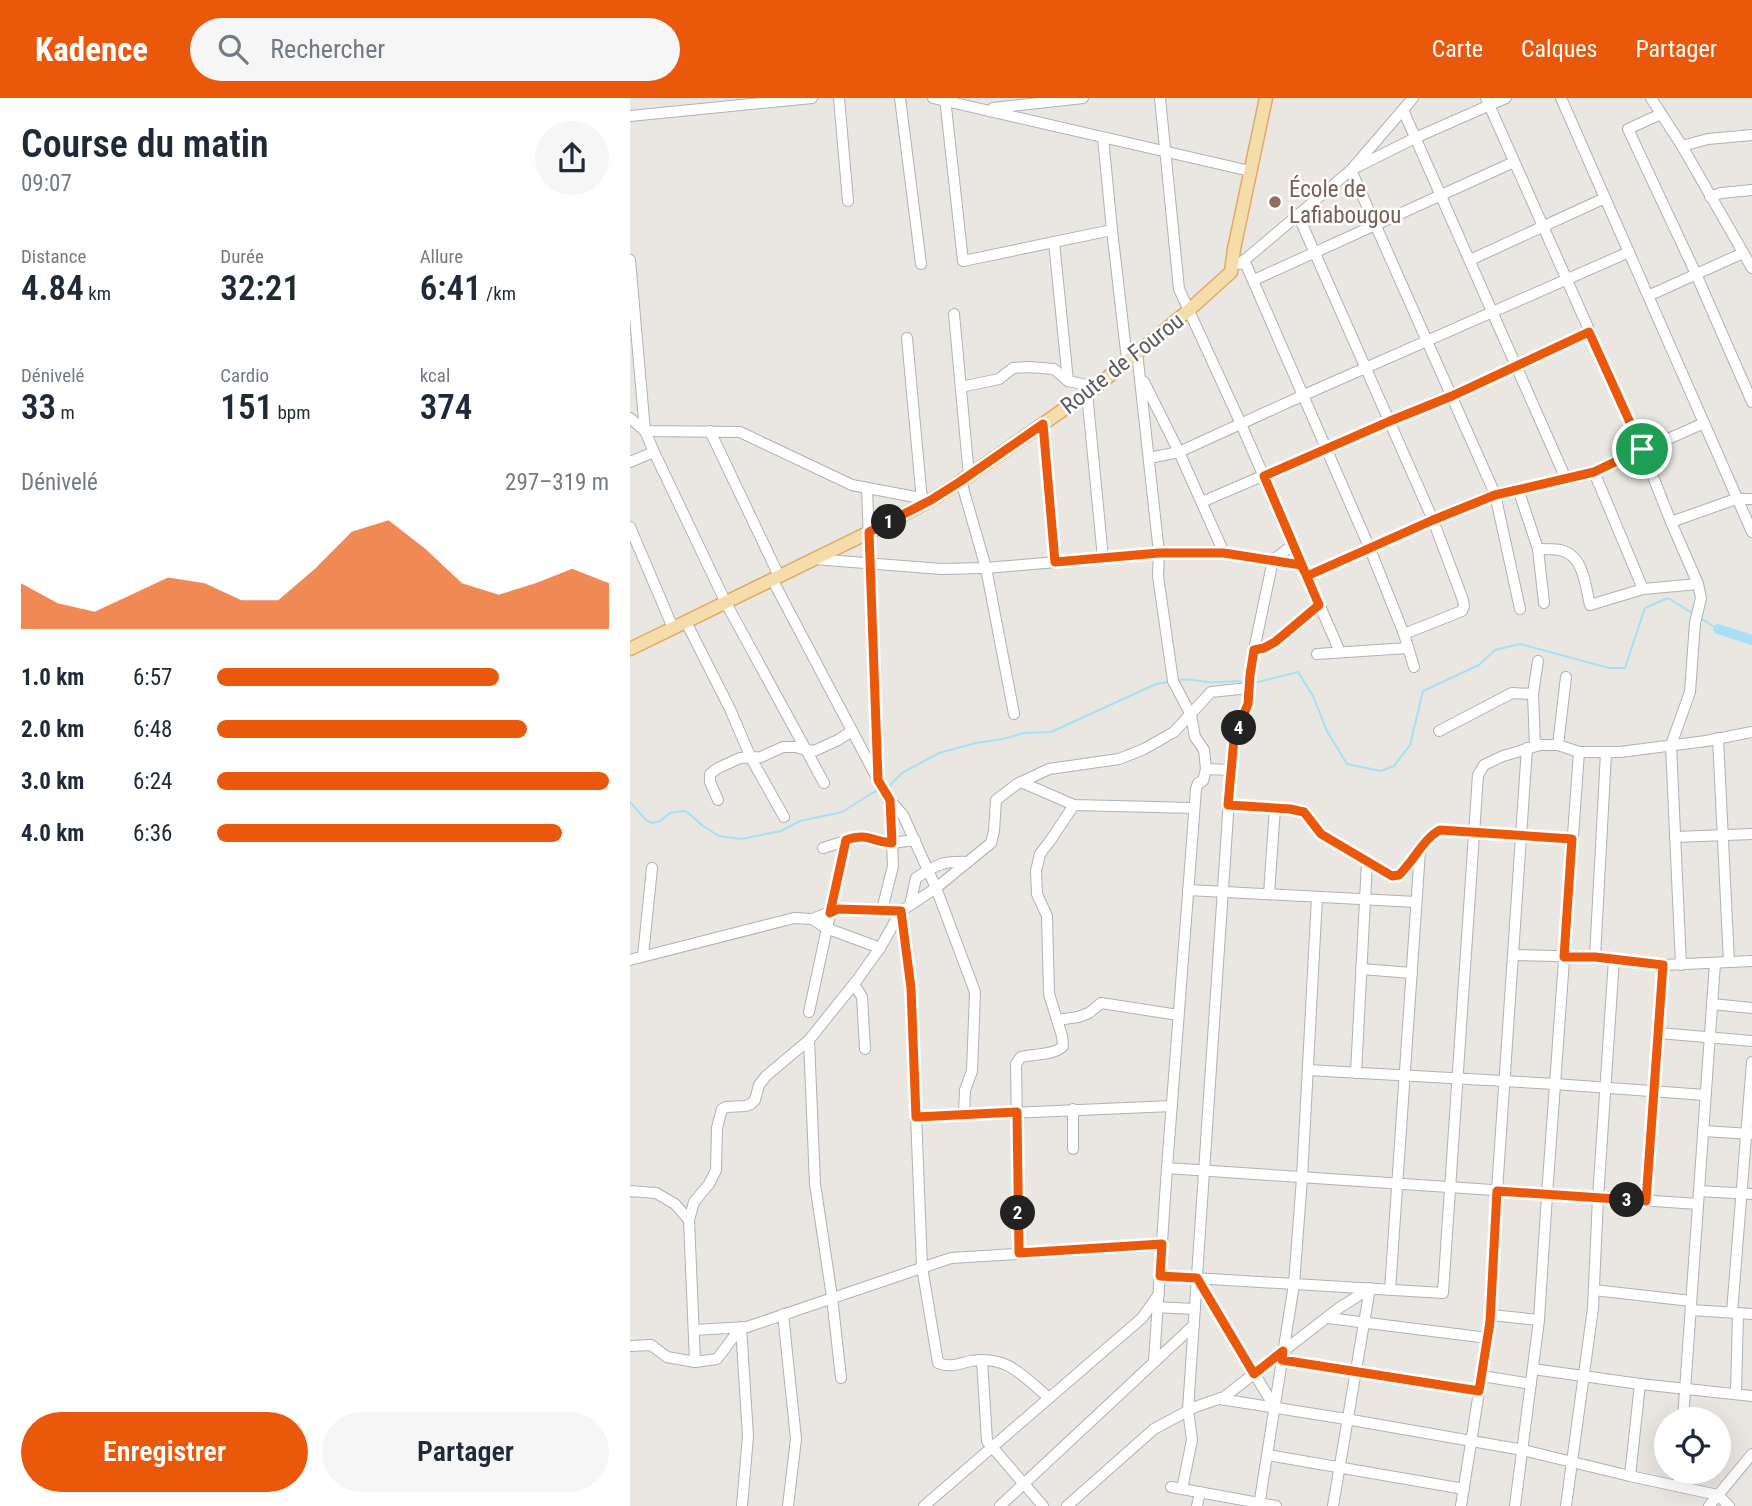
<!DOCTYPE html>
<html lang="fr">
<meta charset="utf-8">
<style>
body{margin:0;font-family:"Roboto Condensed",sans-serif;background:#f6f6f7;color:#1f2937;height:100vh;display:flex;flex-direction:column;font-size:26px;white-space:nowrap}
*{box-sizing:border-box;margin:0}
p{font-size:23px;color:#747a83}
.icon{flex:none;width:38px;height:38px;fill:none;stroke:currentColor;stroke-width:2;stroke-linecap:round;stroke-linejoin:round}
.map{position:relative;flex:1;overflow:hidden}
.panel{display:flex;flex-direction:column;background:#fff;width:630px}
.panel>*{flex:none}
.tools{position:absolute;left:1024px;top:1309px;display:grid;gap:14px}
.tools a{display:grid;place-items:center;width:77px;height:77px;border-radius:50%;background:#fff;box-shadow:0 7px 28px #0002;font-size:35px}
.pin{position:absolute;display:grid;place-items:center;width:60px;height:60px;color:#fff;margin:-30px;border:4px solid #fff;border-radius:50%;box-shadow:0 2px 7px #0007}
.km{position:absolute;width:35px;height:35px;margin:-18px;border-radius:50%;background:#222;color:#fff;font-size:19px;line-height:35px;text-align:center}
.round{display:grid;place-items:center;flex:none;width:74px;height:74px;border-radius:37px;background:#f6f6f7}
.overview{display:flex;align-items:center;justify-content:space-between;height:119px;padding:0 21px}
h1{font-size:38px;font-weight:600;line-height:52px}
.stats{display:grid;grid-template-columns:repeat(3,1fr);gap:10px;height:119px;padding:7px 21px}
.stats div{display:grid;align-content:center}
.stats b{font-size:35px;font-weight:600}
.stats small{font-size:19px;font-weight:400}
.stats p{font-size:19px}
.chart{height:196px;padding:14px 21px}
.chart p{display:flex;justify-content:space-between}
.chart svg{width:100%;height:126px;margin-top:7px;fill:#ea580c;opacity:.7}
.cta{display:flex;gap:14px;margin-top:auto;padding:14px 21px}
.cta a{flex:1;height:80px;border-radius:42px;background:#ea580c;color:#fff;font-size:28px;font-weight:600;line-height:80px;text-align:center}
.cta a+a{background:#f6f6f7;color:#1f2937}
ul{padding:0 21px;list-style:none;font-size:23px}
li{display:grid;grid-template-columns:112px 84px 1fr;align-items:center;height:52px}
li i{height:18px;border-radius:9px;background:#ea580c}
header{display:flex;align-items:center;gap:42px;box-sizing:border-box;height:98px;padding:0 35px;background:#ea580c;color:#fff}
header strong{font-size:33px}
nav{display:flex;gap:38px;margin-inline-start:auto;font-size:24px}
.search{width:490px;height:63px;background:#f6f6f7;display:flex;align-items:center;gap:18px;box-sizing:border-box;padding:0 24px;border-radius:38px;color:#747a83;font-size:26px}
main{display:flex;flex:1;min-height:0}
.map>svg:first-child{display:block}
</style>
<header>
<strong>Kadence</strong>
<div class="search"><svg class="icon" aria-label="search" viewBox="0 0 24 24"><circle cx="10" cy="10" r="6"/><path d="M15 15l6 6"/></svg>Rechercher</div>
<nav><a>Carte</a><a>Calques</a><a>Partager</a></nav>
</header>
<main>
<section class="panel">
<div class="overview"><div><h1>Course du matin</h1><p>09:07</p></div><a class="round"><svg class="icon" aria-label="share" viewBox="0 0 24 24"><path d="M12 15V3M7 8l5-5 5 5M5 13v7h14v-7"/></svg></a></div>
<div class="stats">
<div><p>Distance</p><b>4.84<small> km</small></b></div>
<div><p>Durée</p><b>32:21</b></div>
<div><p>Allure</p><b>6:41<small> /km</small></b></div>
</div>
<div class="stats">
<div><p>Dénivelé</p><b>33<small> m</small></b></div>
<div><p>Cardio</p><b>151<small> bpm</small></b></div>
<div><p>kcal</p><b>374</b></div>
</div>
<div class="chart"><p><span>Dénivelé</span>297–319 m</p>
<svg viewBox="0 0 160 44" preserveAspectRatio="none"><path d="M0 44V28L10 35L20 38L30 32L40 26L50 28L60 34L70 34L80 23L90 10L100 6L110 16L120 28L130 32L140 28L150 23L160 28V44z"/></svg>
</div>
<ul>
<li><b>1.0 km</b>6:57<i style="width:72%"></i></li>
<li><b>2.0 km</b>6:48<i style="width:79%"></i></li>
<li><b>3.0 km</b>6:24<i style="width:100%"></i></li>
<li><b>4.0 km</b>6:36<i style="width:88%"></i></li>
</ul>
<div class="cta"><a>Enregistrer</a><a>Partager</a></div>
</section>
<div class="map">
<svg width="1122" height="1408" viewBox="0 0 1122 1408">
<rect width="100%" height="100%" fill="#eae6e1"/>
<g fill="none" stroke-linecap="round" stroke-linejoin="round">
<g stroke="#a6e0f5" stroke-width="2">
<polyline points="1070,520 1088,531"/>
<path d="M547,582C558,580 567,583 578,584C590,585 602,582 615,584"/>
<polyline points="624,585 668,574 683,598 697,633 717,666 751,673 764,668 780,647 793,593 849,567 865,552 890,546 979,570 995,570 1015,510 1038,500 1062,515"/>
<polyline points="257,690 272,675 309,655 346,645 373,641 394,635 421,634 526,586 538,584"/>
<polyline points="0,704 16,722 22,725 30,723 40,715 53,713 57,714 73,728 89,738 111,741 151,733 170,723 212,714 242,695 248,693"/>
</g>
<polyline stroke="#a6e0f5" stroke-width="10" points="1088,531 1122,542"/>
<defs>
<g id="minor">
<polyline points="209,0 218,103"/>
<polyline points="270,0 291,166"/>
<polyline points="303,0 620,73"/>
<polyline points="315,0 333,163 482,132"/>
<polyline points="530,0 549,191 611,326 710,554"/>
<polyline points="856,0 1012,351 1041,424 1068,486 1071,500 1065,525 1060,594 1041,647 1051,867"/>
<polyline points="876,0 785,40 721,72 865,396 890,511"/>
<polyline points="931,0 1122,434"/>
<polyline points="1021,0 1052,48 1122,170"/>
<polyline points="363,10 453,0"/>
<polyline points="773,12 936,381"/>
<polyline points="1031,16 998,31 1066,176 1122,304"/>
<polyline points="0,18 182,0"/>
<polyline points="473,40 482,132 497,262"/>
<polyline points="1052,48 1078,41 1122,37"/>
<polyline points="1080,99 1091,95 1122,92"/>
<polyline points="668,117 803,422 833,502 834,508 832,513 774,536"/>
<polyline points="424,144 438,283"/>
<polyline points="0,162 15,333 24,354 96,505 194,685"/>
<polyline points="614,162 740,451 774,536 784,569"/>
<polyline points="840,162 975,100"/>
<polyline points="610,166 721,72 783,0"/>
<polyline points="624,182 884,64"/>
<polyline points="1018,198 1113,155"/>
<polyline points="324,216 339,378"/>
<polyline points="277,240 292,403"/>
<polyline points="507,254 529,455 528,478 543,583 561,617 565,639 574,652 576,671 573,683 568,685 566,691 537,1070 524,1263"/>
<polyline points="514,284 549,354 594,455"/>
<polyline points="331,289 369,281 383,270 399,269 424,271 438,283 466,289"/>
<polyline points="457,295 473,460"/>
<polyline points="0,320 15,333 110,334 222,387 301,402"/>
<polyline points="413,326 425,464"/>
<polyline points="80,333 149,478"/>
<polyline points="519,360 549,354 674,297 999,154"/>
<polyline points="0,364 24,354"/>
<polyline points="964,374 1013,491"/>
<polyline points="331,383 356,470 384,616"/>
<polyline points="237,390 248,679"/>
<polyline points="888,391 908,451 914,505"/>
<polyline points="572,404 760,323 822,298 959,234"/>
<polyline points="1041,424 1106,401 1122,401"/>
<polyline points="0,429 43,530"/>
<path d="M908,451C915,451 923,451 930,452C954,457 955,487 960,507L1013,491L1068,486"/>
<polyline points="184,461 311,471 356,470 529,455 594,455 671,466"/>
<polyline points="677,478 803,422 865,396 964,374 1074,325"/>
<polyline points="142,481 257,699 273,717 306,790 345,894 342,973 335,992 334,1016"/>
<polyline points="56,524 100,611 121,660 154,719"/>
<path d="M624,552C648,549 671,522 689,507"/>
<polyline points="687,556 778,550"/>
<polyline points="809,633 882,595 903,596"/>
<polyline points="1088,640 1099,864"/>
<polyline points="928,647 936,579"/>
<polyline points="905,648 903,596 908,563"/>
<polyline points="576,671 601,672"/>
<polyline points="391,684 444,707 564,710"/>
<polyline points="88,702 80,684 80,676 88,670 110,660 131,659 153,649 166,649 176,652 184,653 208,642 222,633"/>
<path d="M598,707L660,711L674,714L691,736L763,778C783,776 791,741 810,732L942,741"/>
<polyline points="1045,739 1122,736"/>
<polyline points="193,750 231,738 240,739 250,744 262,745 285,742"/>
<polyline points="558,792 786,804"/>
<polyline points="639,796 645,710"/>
<path d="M280,807L286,780C307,766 313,763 338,764"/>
<polyline points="252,812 263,768 260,703"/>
<path d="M182,821L208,811L271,813L281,890L292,1169L308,1265C321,1270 327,1266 341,1263C377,1257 393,1278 419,1300"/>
<polyline points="883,857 965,859 1033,867 1122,863"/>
<polyline points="13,858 22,770"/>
<polyline points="965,859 976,655"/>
<polyline points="0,862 164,820 182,821 196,830 250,850"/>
<polyline points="731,871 782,875"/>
<polyline points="224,886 232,899 235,951"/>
<polyline points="1082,906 1122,910"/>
<polyline points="179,914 216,742"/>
<polyline points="427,922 448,919 459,915 471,905 548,917"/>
<polyline points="1029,935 1122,943"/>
<polyline points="179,942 185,1086 202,1199 211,1280"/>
<polyline points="678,972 925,986 1075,997"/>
<polyline points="726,975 737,764"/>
<polyline points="286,1019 542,1008"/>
<polyline points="1073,1033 1121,1036"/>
<polyline points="443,1051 443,1011"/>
<polyline points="537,1070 1068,1106"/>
<polyline points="0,1093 26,1095 45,1106 59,1122"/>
<polyline points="1069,1093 1122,1096"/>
<polyline points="1016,1103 1033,867"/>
<path d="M389,1155L386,966L391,959C404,956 425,957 433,948L432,938L419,896L417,818L407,796L406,773L410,756L420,743L444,707"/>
<polyline points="530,1178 813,1195 848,677 854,667 873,658 910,647 928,647 949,654 990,654 1076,643 1122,634"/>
<polyline points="567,1180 645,1310"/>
<polyline points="760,1192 790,753"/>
<polyline points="964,1192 1061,1203"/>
<polyline points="524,1209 565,1211"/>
<polyline points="1061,1212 1122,1216"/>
<polyline points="1102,1214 1122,964"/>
<polyline points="153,1216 166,1341 158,1408"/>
<polyline points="861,1217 909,1222"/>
<polyline points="698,1220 858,1240"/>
<polyline points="111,1229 118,1338 112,1408"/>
<polyline points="64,1232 117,1229 321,1160 532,1147"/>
<polyline points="0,1248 21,1247 37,1259 65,1264 87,1261 111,1229"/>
<polyline points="352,1262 357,1343 413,1408"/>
<polyline points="652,1262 849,1293"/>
<polyline points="65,1264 59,1122 64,1104 79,1086 86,1072 87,1030 92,1011 96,1009 116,1008 121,1006 125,1002 129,987 136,978 179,942 224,886 250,850 271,813 306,790 361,745 364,733 366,702 387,686 419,671 489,661 514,651 544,634 581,594 619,590 624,552 643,462 663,447"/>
<polyline points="903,1271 1010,1286 1122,1298"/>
<polyline points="852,1278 901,1286"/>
<polyline points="1106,1295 1108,1215"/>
<polyline points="590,1301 716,1321 893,1352 1000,1378 1088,1397 1099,1408"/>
<polyline points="1053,1321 1085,865"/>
<polyline points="638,1357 834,1391"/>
<polyline points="1000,1378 1010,1286"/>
<polyline points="1048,1388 1049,1374"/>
<polyline points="541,1389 646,1408"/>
<polyline points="552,1391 562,1342 558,1312 601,672 604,641 618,606 619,590"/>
<polyline points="294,1408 512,1220 529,1196"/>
<polyline points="370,1408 564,1227"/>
<polyline points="437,1408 524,1331 565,1309 594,1299 709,1210 739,1191"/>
<polyline points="567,1408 570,1394"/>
<polyline points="629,1408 664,1186 672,1080 687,799"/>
<polyline points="703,1408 740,1190"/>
<polyline points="831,1408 860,1224 867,1093 897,650"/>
<polyline points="885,1408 909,1222 917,1097 949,654"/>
<polyline points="936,1408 963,1210 968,1100 984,861"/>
<polyline points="1079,1408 1122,1356"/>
</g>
<polyline id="major" points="0,551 254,427 301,402 331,383 466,289 559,212 601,174 604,151 636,0"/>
</defs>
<use href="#minor" stroke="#aeb2b5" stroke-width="12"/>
<use href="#major" stroke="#e1a863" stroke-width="15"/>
<use href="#minor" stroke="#fff" stroke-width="10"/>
<use href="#major" stroke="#f5dcab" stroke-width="12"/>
</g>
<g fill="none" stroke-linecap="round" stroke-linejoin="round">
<defs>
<path id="route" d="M1012,351L964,374L865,397L803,422L677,478L671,467L594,455H529L425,464L413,326L331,383L301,402L239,434L248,682L260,702L262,745C240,744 240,734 216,742L200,815L208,811L271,813L281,890L286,1019L387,1014L389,1155L532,1146L530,1178L567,1180L624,1276L653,1253L652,1262L849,1293L860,1224L867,1093L1016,1103L1033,867L965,859H934L942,741L810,732C794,740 783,764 769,777L762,778L691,736L674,714L660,711L598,707L604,641L618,606L620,577L624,552L634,550L645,544L689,507L634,378L760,323L822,298L959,234L1012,351"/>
</defs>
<use href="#route" stroke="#fff" stroke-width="14"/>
<use href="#route" stroke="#ea580c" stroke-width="9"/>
</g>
<circle fill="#8d6e63" stroke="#fff" stroke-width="2.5" cx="645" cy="104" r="7"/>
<g text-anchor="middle" stroke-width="5" stroke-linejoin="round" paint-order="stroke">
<g font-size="23" fill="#785e54" stroke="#fff" text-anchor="start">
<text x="659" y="99">École de<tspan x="659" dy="26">Lafiabougou</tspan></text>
</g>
<g font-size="23" fill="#595d60" stroke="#fff">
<text transform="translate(492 265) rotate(-38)" y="8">Route de Fourou</text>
</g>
</g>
</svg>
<div class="tools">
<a><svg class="icon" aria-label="locate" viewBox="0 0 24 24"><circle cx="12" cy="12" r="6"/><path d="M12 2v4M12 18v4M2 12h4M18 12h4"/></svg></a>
</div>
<div class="pin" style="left:1012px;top:351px;background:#1e9e55"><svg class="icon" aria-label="arrive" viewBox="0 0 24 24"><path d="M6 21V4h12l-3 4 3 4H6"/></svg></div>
<b class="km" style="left:259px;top:424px">1</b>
<b class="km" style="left:388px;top:1115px">2</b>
<b class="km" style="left:997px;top:1102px">3</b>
<b class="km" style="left:609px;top:630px">4</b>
</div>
</main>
